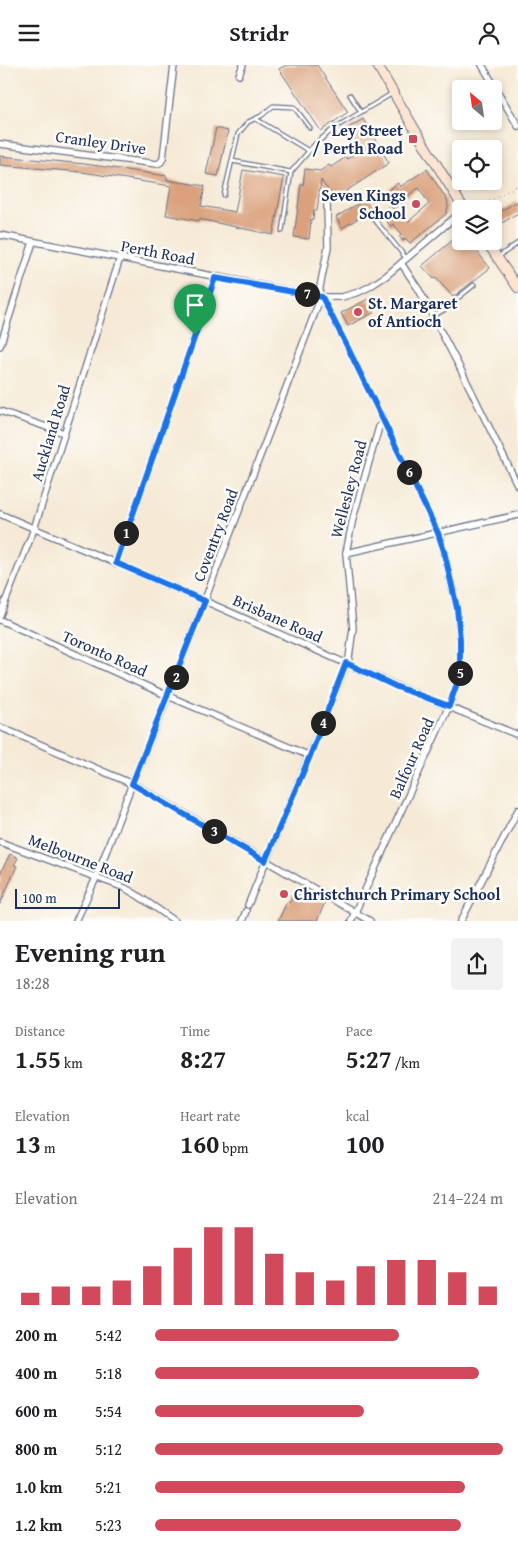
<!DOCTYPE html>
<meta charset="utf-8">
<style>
body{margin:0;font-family:"Gentium Book Plus",serif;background:#f2f2f2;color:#202124;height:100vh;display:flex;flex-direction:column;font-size:19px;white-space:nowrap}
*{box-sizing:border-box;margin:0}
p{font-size:16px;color:#757577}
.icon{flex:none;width:28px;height:28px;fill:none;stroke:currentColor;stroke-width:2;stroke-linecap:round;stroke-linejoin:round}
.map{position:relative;height:856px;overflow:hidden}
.details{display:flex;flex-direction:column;background:#fff;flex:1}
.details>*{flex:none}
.needle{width:32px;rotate:331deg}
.controls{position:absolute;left:452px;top:15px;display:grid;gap:10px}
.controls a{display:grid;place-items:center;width:50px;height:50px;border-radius:5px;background:#fff;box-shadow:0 2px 8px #0003;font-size:25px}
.scale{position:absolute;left:15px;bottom:12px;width:105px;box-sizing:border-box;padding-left:5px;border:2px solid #1b2f5e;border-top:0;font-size:14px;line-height:18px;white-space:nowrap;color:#1b2f5e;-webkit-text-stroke:4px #fdfcf7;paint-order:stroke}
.pin{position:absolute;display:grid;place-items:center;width:42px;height:42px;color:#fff;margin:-51px -21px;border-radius:50% 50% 50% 0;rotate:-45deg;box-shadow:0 0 5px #0007}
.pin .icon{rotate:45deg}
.km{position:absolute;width:25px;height:25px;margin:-12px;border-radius:50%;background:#222;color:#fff;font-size:14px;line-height:25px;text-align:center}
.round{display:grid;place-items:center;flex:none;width:52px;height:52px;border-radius:5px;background:#f2f2f2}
.summary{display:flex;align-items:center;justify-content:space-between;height:85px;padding:0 15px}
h1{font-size:28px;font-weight:700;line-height:38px}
.metrics{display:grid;grid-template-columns:repeat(3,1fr);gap:8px;height:85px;padding:5px 15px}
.metrics div{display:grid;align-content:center}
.metrics b{font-size:25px;font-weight:700}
.metrics small{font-size:14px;font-weight:400}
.metrics p{font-size:14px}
.chart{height:140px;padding:10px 15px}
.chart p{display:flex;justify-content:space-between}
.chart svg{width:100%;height:90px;margin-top:5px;stroke:#d1495b;stroke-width:6}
ul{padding:0 15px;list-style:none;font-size:16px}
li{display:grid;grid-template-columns:80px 60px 1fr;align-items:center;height:38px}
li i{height:12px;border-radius:6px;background:#d1495b}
header{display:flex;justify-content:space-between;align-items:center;height:65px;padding:0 15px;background:#fff;font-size:22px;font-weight:700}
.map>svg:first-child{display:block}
</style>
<header><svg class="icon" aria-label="menu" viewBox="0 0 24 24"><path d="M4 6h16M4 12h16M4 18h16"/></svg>Stridr<svg class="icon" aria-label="person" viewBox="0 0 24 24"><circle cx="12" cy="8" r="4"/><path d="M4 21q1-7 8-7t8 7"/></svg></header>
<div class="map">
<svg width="518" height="856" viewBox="0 0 518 856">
<rect width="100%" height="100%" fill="#fdfcf7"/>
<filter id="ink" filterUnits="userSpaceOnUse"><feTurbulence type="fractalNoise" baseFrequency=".02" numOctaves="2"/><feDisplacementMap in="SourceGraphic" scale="10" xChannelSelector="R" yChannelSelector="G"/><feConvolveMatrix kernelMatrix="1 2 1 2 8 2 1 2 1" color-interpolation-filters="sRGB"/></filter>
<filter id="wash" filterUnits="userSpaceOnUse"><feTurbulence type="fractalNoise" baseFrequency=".0096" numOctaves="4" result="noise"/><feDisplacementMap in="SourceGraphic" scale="20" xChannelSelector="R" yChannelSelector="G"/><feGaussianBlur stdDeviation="1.12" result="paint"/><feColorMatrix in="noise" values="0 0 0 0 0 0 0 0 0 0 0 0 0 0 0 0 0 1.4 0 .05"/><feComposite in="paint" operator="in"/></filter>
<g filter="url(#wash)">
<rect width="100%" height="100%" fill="#f6ead6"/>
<g id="blocks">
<g fill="#daa17b">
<polygon points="286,0 317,0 348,47 321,66 279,4"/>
<polygon points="363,54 389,98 334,134 321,115 317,146 314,146 313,154 311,154 309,174 294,172 301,119 303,120 305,104 320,106 329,100 331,102 346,92 347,94 356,88 342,67"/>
<polygon points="216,63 228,66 218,111 206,109"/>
<polygon points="0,91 85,99 167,111 167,115 205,121 201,141 235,147 243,105 284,112 273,170 199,154 199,156 166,150 171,121 82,107 0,100"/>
<polygon points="427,104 447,135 448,142 446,149 410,178 405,173 403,176 399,171 402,169 393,159 391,161 387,157 389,154 383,146 390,140 401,153 404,150 409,156 429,139 419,123 393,140 385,127 398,118 400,122"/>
<polygon points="369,132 376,143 342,163 336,152"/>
<polygon points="518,136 518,148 494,163 494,150"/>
<polygon points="461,168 461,176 469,176 490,203 453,232 436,213 434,214 422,201"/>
<polygon points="368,234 375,247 348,261 341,248"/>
<polygon points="10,789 18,793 14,800 17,801 0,839 0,809"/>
<polygon points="307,826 325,837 317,856 278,856 287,837 289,838 294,827 304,832"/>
</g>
</g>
</g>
<g filter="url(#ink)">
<use href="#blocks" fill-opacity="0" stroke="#687088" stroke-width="1"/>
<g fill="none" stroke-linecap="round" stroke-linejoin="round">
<defs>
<g id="lane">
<polyline points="350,30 361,47"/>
<polyline points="256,54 309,86"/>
<polyline points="232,96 291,107"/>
<polyline points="224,130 238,69 248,57 261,51 273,41 294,42 310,63"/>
<polyline points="370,149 406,193"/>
<polyline points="282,166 291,107 315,79 336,62 393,28"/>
<polyline points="498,192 518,178"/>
<polyline points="433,251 449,242 454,236 474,220"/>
</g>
<g id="street">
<polyline points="482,0 518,61"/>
<polyline points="239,10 243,0"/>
<polyline points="0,79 157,99 161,97 163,93 174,0"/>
<polyline points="327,138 328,182 319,227 347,281 438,468 444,486 457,543 460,574 460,610 449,641 351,856"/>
<polyline points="0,170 322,232 342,232 359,227 369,222 386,211 461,147"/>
<polyline points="401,198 419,225 460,303 518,421"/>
<polyline points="0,281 33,177"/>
<polyline points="0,346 64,368"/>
<polyline points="0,449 205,536 397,621 518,670"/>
<polyline points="346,488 518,450"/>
<polyline points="116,499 215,213"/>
<polyline points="0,550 34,464 120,193"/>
<polyline points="0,555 168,631 310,691"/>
<polyline points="0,662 137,721 370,856"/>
<polyline points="0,777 125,823 137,830 175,856"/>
<polyline points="248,840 349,593 353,563 346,488 353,453 379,362 384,358"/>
<polyline points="76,856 96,813 132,719 168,631 319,237 322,232"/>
<polyline points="242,856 246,846"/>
<polyline points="461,856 518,745"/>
</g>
<g id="secondary">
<polyline points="377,0 414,63 464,144"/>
<polyline points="486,176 518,223"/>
</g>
</defs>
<use href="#lane" stroke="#687088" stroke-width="5.5"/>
<use href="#street" stroke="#687088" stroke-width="8"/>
<use href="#secondary" stroke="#687088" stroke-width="11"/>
<polyline stroke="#687088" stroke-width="1" stroke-dasharray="1 4" stroke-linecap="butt" points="476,144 518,120"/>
<use href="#lane" stroke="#fff" stroke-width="3"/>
<use href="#street" stroke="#fff" stroke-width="5.5"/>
<use href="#secondary" stroke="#fde4d1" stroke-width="9"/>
</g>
</g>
<g fill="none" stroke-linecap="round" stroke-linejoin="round" filter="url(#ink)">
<defs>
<polygon id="route" points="215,213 322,232 347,281 438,468 444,486 457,543 460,574 460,610 449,641 397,622 346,598 310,691 265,796 132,719 205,536 116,498"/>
</defs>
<use href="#route" stroke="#fff" stroke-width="10"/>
<use href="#route" stroke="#1a73e8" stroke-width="6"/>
</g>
<g fill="#d1495b" stroke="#fdfcf7" stroke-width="2">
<rect x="408" y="69" width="10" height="10" rx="2.5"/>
<circle cx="416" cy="139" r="5"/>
<circle cx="358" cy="247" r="5"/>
<circle cx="284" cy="829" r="5"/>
</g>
<g text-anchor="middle" stroke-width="5" stroke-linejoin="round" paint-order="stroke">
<g font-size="16" font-weight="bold" fill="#1b2f5e" stroke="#fdfcf7" text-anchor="end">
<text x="403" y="71">Ley Street<tspan x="403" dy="18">/ Perth Road</tspan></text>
<text x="406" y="136">Seven Kings<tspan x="406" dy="18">School</tspan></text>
<text x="368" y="244" text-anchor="start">St. Margaret<tspan x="368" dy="18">of Antioch</tspan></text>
<text x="294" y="835" text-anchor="start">Christchurch Primary School</text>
</g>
<g font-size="16" fill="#1b2f5e" stroke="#fdfcf7">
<text transform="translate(101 77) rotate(8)" y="6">Cranley Drive</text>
<text transform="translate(158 187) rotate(11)" y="6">Perth Road</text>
<text transform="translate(50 368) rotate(-73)" y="6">Auckland Road</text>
<text transform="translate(348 424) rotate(-75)" y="6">Wellesley Road</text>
<text transform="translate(215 470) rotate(-69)" y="6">Coventry Road</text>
<text transform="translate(278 553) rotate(24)" y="6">Brisbane Road</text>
<text transform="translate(105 588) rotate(24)" y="6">Toronto Road</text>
<text transform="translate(411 693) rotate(-66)" y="6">Balfour Road</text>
<text transform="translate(81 793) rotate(21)" y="6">Melbourne Road</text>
</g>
</g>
</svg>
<div class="controls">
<a><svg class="needle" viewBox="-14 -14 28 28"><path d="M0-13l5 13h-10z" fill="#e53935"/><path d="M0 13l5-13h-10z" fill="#757577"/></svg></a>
<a><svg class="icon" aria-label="locate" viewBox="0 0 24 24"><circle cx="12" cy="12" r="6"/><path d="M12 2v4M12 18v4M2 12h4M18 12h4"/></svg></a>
<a><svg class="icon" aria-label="layers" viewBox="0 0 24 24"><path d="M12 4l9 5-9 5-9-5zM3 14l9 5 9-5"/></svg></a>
</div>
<div class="scale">100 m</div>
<div class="pin" style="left:195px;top:270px;background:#1e9e55"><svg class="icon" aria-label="arrive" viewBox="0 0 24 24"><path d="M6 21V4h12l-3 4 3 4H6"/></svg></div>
<b class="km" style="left:126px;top:468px">1</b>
<b class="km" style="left:176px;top:612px">2</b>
<b class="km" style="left:214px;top:766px">3</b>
<b class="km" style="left:323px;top:658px">4</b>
<b class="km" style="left:460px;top:608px">5</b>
<b class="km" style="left:409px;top:407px">6</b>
<b class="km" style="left:307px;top:229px">7</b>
</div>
<section class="details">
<div class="summary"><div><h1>Evening run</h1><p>18:28</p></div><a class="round"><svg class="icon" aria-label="share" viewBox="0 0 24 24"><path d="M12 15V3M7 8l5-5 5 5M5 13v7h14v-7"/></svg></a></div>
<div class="metrics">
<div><p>Distance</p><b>1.55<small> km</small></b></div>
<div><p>Time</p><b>8:27</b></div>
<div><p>Pace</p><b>5:27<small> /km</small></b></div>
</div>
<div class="metrics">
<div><p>Elevation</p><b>13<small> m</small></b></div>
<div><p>Heart rate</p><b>160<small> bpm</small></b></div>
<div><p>kcal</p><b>100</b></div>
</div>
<div class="chart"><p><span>Elevation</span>214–224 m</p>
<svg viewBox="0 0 160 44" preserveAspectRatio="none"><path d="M5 44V38M15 44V35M25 44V35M35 44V32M45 44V25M55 44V16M65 44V6M75 44V6M85 44V19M95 44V28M105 44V32M115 44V25M125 44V22M135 44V22M145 44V28M155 44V35"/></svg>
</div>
<ul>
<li><b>200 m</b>5:42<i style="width:70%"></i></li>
<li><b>400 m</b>5:18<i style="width:93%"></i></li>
<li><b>600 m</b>5:54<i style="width:60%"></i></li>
<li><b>800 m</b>5:12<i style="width:100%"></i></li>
<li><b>1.0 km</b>5:21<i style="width:89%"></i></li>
<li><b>1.2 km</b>5:23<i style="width:88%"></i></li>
</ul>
</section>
